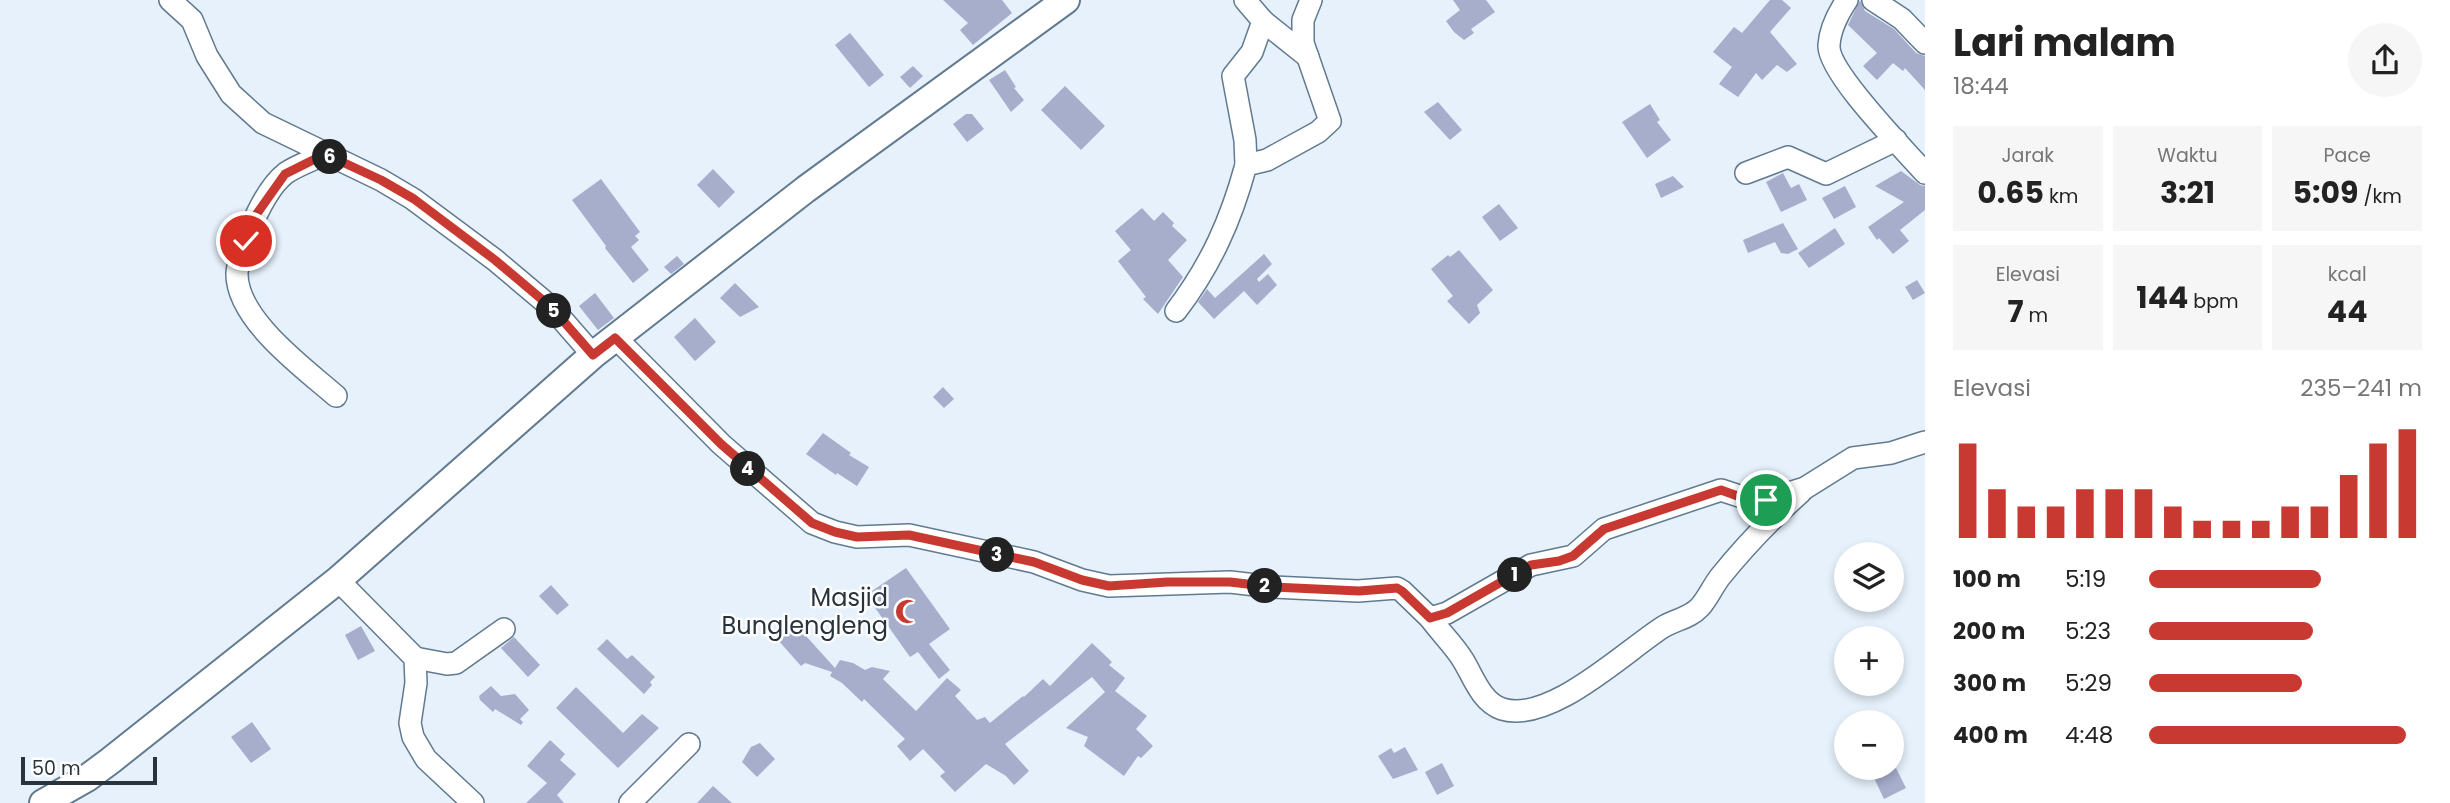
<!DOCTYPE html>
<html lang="id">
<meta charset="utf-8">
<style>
body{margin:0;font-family:Poppins,sans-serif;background:#f6f6f6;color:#222;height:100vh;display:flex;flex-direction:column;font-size:26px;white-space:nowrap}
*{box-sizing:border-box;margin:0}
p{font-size:23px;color:#767676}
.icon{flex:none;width:38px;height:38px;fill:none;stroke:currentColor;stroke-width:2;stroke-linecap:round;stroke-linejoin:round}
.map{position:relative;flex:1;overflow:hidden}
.side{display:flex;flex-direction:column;background:#fff;width:525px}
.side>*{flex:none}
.tools{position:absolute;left:1834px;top:542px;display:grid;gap:14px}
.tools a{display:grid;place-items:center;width:70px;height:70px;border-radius:50%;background:#fff;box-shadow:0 4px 10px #0003;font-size:35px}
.scale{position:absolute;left:21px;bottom:18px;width:136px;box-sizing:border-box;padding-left:7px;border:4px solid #28333c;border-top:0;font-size:19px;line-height:24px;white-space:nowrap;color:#28333c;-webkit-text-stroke:5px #fdfdfd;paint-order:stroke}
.pin{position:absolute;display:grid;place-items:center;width:60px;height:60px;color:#fff;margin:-30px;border:4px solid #fff;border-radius:50%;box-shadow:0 2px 7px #0007}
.km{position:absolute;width:35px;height:35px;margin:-18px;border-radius:50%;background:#222;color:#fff;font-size:19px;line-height:35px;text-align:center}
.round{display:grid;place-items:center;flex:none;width:74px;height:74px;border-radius:37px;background:#f6f6f6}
.head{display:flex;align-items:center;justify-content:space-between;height:119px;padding:0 28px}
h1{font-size:38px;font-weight:700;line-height:52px}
.metrics{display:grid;grid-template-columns:repeat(3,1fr);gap:10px;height:119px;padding:7px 28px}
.metrics div{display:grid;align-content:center;border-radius:0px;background:#f6f6f6;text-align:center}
.metrics b{font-size:30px;font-weight:700}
.metrics small{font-size:19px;font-weight:400}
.metrics p{font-size:19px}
.chart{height:196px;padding:14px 28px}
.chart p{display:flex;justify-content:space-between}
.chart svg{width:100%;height:126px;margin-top:7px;stroke:#c83a31;stroke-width:6}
ul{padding:0 28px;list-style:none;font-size:23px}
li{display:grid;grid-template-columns:112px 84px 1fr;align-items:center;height:52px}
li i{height:18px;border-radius:9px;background:#c83a31}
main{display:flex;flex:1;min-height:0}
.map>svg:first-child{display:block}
</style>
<main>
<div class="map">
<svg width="1925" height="803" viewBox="0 0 1925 803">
<rect width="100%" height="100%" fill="#e6f1fb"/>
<g fill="#a6aecc">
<polygon points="943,0 1002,0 1012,13 973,45 960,30 968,23"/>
<polygon points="1453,0 1486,0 1495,12 1471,29 1474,33 1464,40 1454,32 1446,21 1460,10"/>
<polygon points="1770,0 1782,0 1791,8 1770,32 1797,64 1787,72 1777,65 1762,80 1756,73 1738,97 1719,84 1732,67 1713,52 1734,27 1742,33"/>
<polygon points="1860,0 1865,11 1894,29 1916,53 1925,56 1925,90 1905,68 1903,71 1893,63 1877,80 1863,66 1877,53 1848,25"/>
<polygon points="850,33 884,75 869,87 835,45"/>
<polygon points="913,66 923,76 910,88 900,77"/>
<polygon points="1005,70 1016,87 1014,88 1024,100 1011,112 989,80"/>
<polygon points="1065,86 1105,126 1081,150 1041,110"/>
<polygon points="1438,102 1462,130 1450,140 1424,112"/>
<polygon points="1650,104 1660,120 1657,122 1671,140 1647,158 1622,122"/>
<polygon points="966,114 972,114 984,129 967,142 953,124"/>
<polygon points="713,169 735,192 719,208 697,185"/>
<polygon points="1901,171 1920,185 1925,186 1925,210 1900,230 1909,241 1893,254 1879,238 1877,240 1868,227 1904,202 1875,186"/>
<polygon points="1783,173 1791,188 1799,184 1807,200 1781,212 1766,182"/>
<polygon points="1673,176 1684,187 1661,198 1655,184"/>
<polygon points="601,179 640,232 635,236 639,240 631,247 649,270 633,283 605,248 606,246 572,200"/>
<polygon points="1845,186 1856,207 1834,219 1822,198"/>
<polygon points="1499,204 1518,228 1500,241 1482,217"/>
<polygon points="1142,208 1154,221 1163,212 1174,223 1172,226 1187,240 1168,260 1183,277 1158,314 1143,299 1146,297 1118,261 1131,250 1115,231"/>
<polygon points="1783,223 1798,249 1788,254 1781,253 1775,242 1748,253 1743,240"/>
<polygon points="1835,228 1845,244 1809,268 1798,253"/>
<polygon points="1459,250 1493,290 1477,305 1480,313 1469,324 1447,301 1453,296 1431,269 1448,255 1450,257"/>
<polygon points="1264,254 1272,264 1257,279 1259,282 1268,274 1277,285 1257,305 1244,291 1214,319 1198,302 1207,289 1215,298"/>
<polygon points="677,256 684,264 671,274 664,267"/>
<polygon points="1917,280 1925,293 1913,300 1905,287"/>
<polygon points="735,283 759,307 740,317 720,298"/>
<polygon points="595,293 614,318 598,330 579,306"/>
<polygon points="695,318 716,342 695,361 674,337"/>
<polygon points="943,387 954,399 944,408 933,397"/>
<polygon points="823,433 851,453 849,455 869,467 857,486 837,473 836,475 806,454"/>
<polygon points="906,568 950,629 929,644 950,670 939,679 918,652 910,657 866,595"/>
<polygon points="551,585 569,605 557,615 539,596"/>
<polygon points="796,625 835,668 840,660 853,663 865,670 872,667 890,671 883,679 916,711 947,678 961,690 955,696 977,720 985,717 990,723 1023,696 1024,697 1043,679 1050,686 1092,643 1112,662 1109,665 1125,678 1115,691 1147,716 1136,729 1153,746 1141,758 1138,756 1124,776 1084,746 1088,737 1066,728 1105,692 1092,677 1005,744 1029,771 1014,785 1006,776 986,764 955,792 940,776 945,772 923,749 910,761 897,746 905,739 864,699 862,702 842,683 830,676 832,672 805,663 801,666 778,640"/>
<polygon points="361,626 375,651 358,660 345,635"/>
<polygon points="514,637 540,665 528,677 501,648"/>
<polygon points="607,639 627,659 632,655 655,677 650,682 652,685 644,694 597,649"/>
<polygon points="491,686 501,696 515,694 529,710 520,719 523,722 521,725 495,709 493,712 480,700 479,696"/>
<polygon points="576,687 623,733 642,714 659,728 618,768 556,708"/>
<polygon points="252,722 271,749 251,763 231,737"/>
<polygon points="550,740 565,754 560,760 576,774 557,795 564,803 526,803 547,783 527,766"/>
<polygon points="760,743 775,759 757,777 742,762 751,747"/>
<polygon points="1405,747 1418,770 1393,779 1378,756 1391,748 1394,753"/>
<polygon points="1442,763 1454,786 1437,795 1425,772"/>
<polygon points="1896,768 1906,788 1884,799 1874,778"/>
<polygon points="713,786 732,803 697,803"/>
</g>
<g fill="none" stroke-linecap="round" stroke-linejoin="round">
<defs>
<g id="minor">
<polyline points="170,0 192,20 207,56 231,94 263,123 381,180 413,199 495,260 552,308 593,355"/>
<polyline points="1245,0 1263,21 1308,57"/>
<path d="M1847,0C1839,12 1830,29 1829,45C1827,72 1905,150 1925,173"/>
<polyline points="1873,0 1902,19 1925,43"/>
<path d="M325,154C313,160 298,165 286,173C269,186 257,212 249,232C245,244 238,260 237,273C236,319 304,368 336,396"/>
<polyline points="1246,165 1245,140 1233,76 1252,52 1263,21"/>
<polyline points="1746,173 1788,157 1826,174 1896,140"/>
<path d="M1176,311C1211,265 1231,220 1246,165L1267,160L1318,132L1330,121L1303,43V20L1311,0"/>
<polyline points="616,338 721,444 812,523 835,532 857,537 909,535 1034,562 1082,580 1109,586 1230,582 1273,587 1358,591 1397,588 1402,591 1430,618 1447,613 1531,565 1573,556 1604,529 1721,490 1754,501 1766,500 1805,488 1853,458 1891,453 1925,442"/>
<polyline points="338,580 415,658 416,683 410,723 413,737 426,759 473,803"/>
<path d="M1430,618C1440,632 1454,645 1463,660C1473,676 1481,702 1502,709C1550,724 1624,652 1663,627C1674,620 1690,618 1700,607C1708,598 1713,586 1720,577C1745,546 1772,518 1801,492"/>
<polyline points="415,658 447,664 456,663 504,629"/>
<polyline points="630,803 689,744"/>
</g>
<polyline id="tertiary" points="43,803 87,778 110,761 338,580 593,355 806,189 1066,0"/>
</defs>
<use href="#minor" stroke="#617a8f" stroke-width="24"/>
<use href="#tertiary" stroke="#617a8f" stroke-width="30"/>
<use href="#minor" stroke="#fff" stroke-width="21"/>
<use href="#tertiary" stroke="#fff" stroke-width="26"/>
</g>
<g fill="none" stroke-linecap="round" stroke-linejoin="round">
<defs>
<polyline id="route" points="246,241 256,215 285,174 325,154 381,180 414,199 495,260 552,308 593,355 615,338 721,444 812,523 835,532 857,537 909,535 1034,562 1082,580 1109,586 1167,582 1230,582 1273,587 1359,591 1397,588 1402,591 1430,618 1447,613 1531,565 1559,561 1573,556 1604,529 1721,490 1754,502 1766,500"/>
</defs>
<use href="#route" stroke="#fff" stroke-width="14"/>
<use href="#route" stroke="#c83a31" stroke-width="9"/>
</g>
<defs>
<symbol id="mosque-bare" viewBox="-9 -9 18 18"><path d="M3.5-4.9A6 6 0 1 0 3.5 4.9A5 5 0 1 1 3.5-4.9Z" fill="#c83a31" stroke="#fdfdfd" stroke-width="2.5" paint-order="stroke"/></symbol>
</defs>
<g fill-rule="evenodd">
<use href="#mosque-bare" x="890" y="594" width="35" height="35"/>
</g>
<g text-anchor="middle" stroke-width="5" stroke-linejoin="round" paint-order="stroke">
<g font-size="24" fill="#28333c" stroke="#fdfdfd" text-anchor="end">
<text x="888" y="606">Masjid<tspan x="888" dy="28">Bunglengleng</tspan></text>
</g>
</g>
</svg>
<div class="tools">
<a><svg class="icon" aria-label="layers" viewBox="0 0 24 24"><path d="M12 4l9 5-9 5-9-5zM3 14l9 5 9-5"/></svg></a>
<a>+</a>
<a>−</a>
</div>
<div class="scale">50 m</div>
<div class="pin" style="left:1766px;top:500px;background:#1e9e55"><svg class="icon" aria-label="arrive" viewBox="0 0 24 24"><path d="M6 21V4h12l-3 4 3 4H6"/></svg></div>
<div class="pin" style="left:246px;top:241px;background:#d93025"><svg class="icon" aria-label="check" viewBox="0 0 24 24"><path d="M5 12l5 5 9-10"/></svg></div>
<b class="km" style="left:1515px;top:575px">1</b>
<b class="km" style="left:1265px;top:586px">2</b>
<b class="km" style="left:997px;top:555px">3</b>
<b class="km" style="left:748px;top:469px">4</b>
<b class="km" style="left:554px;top:311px">5</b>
<b class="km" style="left:330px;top:157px">6</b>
</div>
<section class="side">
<div class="head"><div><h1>Lari malam</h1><p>18:44</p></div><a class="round"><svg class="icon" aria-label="share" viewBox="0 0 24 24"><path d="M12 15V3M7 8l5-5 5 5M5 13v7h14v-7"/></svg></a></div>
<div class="metrics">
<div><p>Jarak</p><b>0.65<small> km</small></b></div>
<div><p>Waktu</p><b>3:21</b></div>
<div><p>Pace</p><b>5:09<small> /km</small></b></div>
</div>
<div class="metrics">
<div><p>Elevasi</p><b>7<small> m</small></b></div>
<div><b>144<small> bpm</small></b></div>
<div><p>kcal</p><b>44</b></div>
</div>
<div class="chart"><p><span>Elevasi</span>235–241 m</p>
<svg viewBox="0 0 160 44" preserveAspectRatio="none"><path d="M5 44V11M15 44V27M25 44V33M35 44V33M45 44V27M55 44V27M65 44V27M75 44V33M85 44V38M95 44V38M105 44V38M115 44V33M125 44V33M135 44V22M145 44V11M155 44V6"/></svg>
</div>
<ul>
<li><b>100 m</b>5:19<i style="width:63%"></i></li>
<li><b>200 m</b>5:23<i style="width:60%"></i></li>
<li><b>300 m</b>5:29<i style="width:56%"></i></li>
<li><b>400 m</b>4:48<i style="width:94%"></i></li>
</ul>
</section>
</main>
